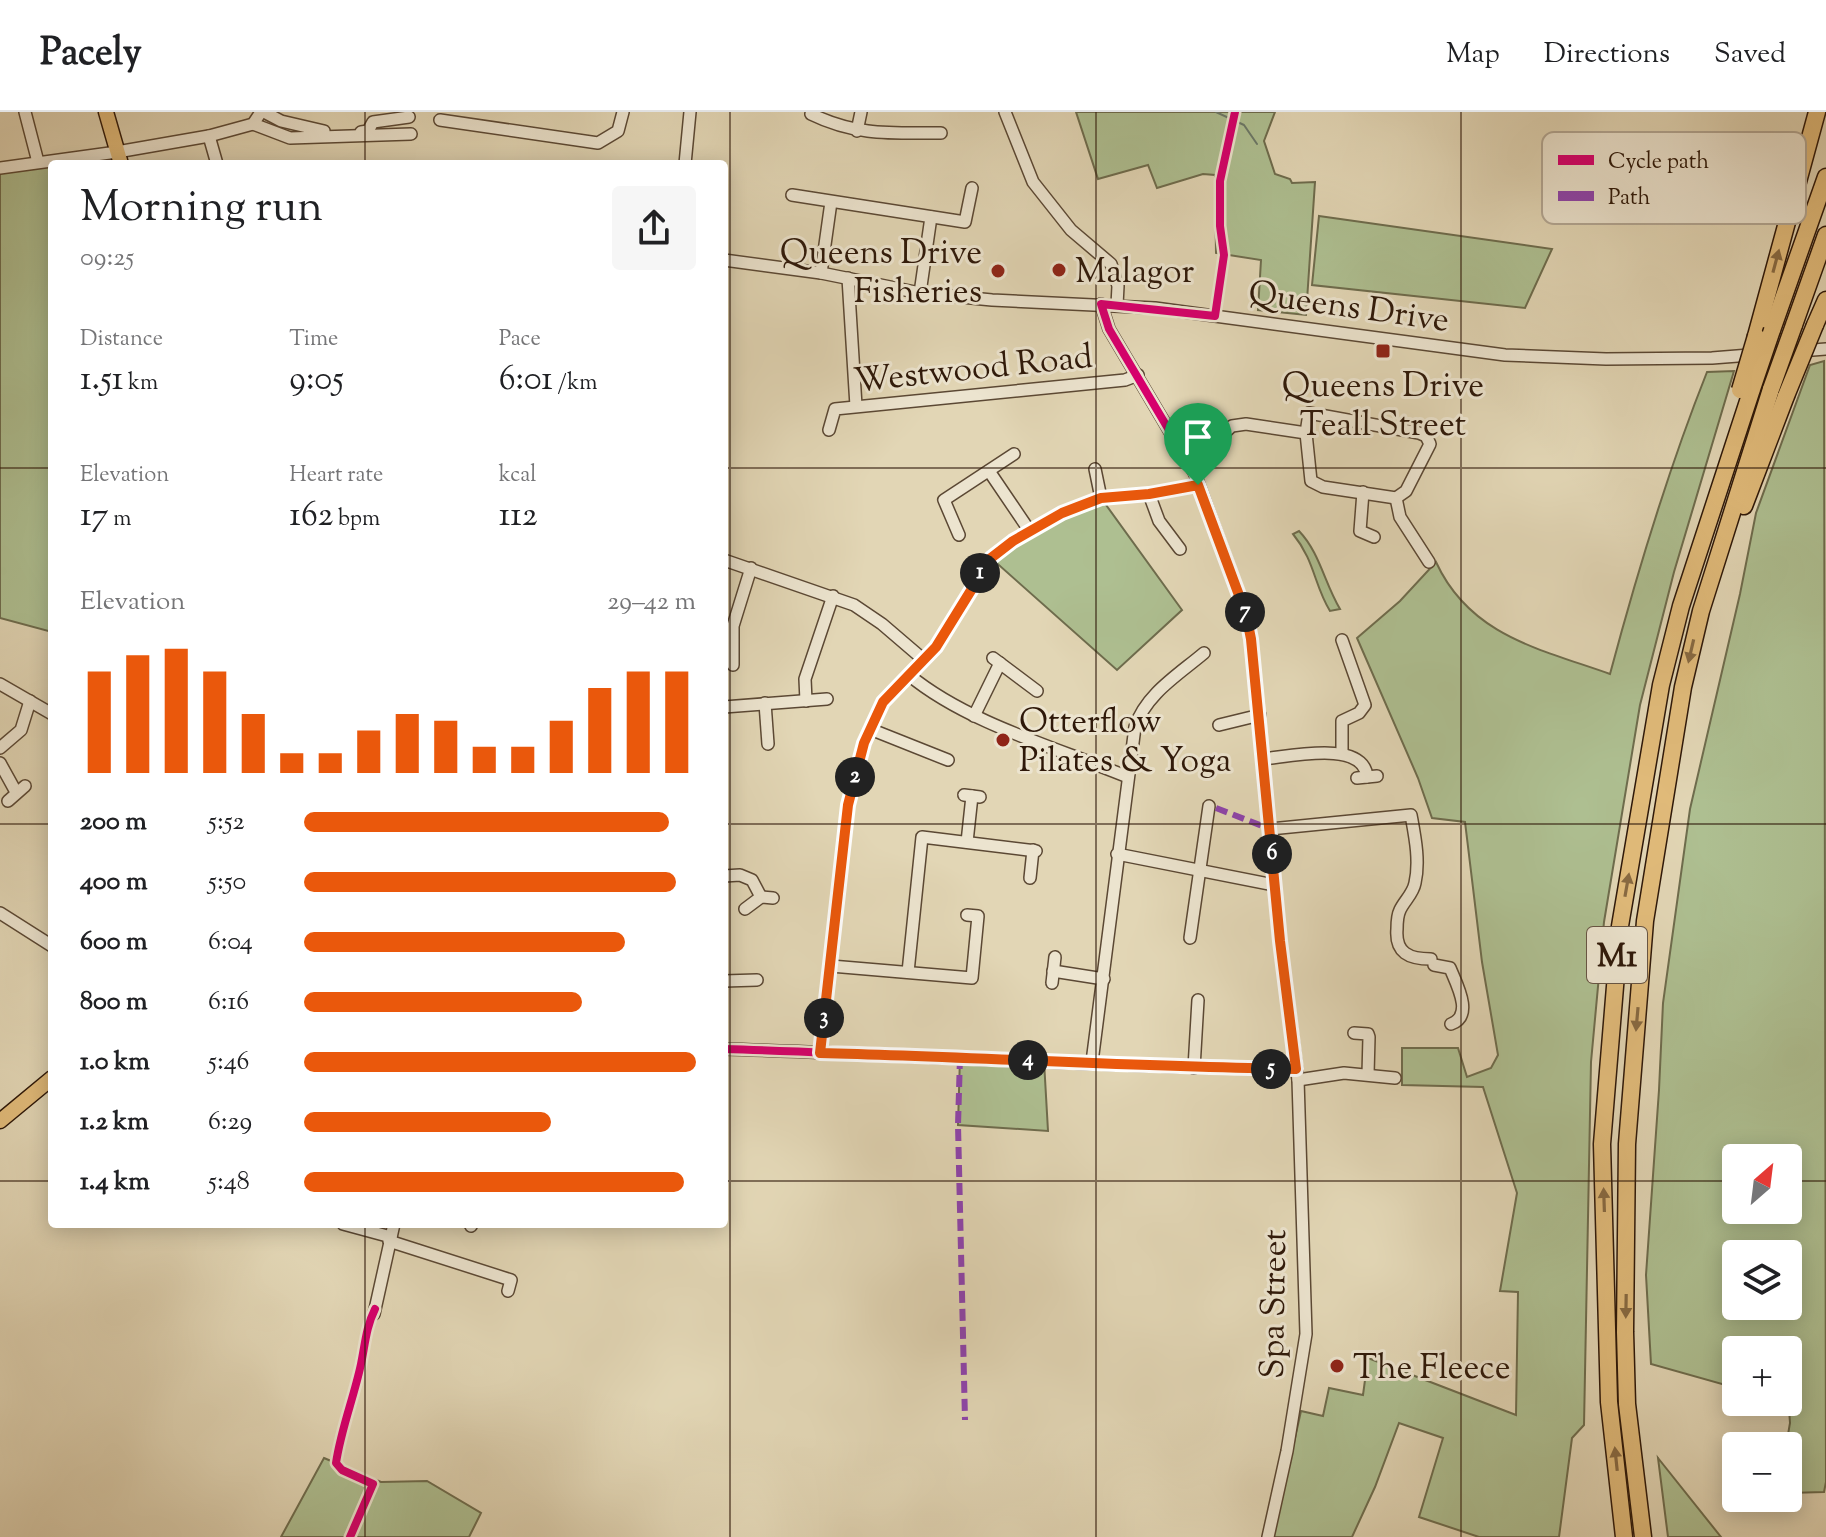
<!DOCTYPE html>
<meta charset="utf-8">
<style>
body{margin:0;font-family:"Sorts Mill Goudy",serif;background:#f6f6f6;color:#202124;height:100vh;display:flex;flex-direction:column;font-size:30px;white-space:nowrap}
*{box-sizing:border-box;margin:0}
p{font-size:26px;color:#757577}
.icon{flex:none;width:44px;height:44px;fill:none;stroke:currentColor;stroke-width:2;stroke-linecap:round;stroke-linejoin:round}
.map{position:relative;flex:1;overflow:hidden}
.drawer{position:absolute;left:48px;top:48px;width:680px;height:1068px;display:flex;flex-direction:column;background:#fff;border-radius:8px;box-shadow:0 4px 20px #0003}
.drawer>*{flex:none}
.needle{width:52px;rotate:28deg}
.tools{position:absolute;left:1722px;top:1032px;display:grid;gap:16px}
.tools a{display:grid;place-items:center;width:80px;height:80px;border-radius:8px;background:#fff;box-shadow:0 4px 20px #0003;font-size:40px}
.pin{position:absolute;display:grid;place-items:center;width:68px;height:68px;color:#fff;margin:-82px -34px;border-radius:50% 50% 50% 0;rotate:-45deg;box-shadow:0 0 8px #0007}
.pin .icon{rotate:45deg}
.km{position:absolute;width:40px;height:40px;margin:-20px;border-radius:50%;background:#222;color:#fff;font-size:22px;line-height:40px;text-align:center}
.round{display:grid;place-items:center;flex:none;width:84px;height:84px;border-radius:8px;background:#f6f6f6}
.summary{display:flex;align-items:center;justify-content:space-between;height:136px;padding:0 32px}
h1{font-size:44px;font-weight:600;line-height:60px}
.figures{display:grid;grid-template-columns:repeat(3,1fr);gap:12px;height:136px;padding:8px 32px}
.figures div{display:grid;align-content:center}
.figures b{font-size:34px;font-weight:600}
.figures small{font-size:22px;font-weight:400}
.figures p{font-size:22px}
.chart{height:224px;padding:16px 32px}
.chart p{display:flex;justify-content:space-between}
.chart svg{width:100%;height:144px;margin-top:8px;stroke:#ea580c;stroke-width:6}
ul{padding:0 32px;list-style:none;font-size:26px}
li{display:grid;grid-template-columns:128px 96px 1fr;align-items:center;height:60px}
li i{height:20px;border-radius:10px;background:#ea580c}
header{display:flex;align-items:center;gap:48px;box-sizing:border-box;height:112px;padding:0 40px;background:#fff;border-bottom:2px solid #e0e0e0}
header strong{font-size:38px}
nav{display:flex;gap:44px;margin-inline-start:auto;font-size:28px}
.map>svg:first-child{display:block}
</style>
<header>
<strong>Pacely</strong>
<nav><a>Map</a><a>Directions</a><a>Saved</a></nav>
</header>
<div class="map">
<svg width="1826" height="1425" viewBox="0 0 1826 1425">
<rect width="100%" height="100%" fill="#e2d6b5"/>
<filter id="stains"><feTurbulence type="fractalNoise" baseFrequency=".0025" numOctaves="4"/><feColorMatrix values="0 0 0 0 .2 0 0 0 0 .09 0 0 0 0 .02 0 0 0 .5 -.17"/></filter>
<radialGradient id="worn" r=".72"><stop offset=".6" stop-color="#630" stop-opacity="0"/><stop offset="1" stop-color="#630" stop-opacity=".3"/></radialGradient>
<g fill="#aebf91" stroke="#6e6c4d" stroke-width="2" fill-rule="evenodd">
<polygon points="1076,0 1275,0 1264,29 1275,62 1290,67 1292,71 1315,70 1306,203 1258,198 1261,148 1216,141 1215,63 1203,62 1157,76 1148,53 1098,67"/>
<polygon points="117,40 121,52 52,52 52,520 0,506 0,56"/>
<polygon points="1319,104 1552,137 1525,196 1312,173"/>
<path d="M1824,249L1826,1370L1824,1380L1788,1381L1786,1334L1790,1311L1789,1297L1781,1290H1788V1238H1736V1276L1651,1252L1646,1163L1659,978L1663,891L1690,697L1740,482L1756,401L1810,253ZM1736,1046H1788V1098H1736ZM1736,1142H1788V1194H1736Z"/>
<path d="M1734,259L1674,460L1640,593L1604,810L1591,950L1584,1313L1572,1326L1559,1425H1479L1419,1405L1443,1326L1399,1311L1375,1375L1352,1425H1273L1301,1299L1323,1304L1329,1276L1363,1283L1368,1246L1516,1303L1518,1180L1500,1179L1517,1081L1483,975L1402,973V936H1458L1467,965L1491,956L1498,943L1482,850L1465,710L1432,706L1418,666L1357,526L1400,489L1436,450C1470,524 1540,537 1610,562C1637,461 1668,358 1707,260Z"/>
<polygon points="1101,386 1182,498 1117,558 991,446"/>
<path d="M1299,419C1320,441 1324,470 1340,497L1330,499C1314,473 1315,449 1293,422Z"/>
<polygon points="960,945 1044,949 1048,1019 958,1013"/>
<polygon points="324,1346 381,1370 427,1369 481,1401 469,1425 281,1425"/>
<polygon points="1658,1346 1721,1425 1668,1425"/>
</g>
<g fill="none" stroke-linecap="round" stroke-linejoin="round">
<polyline stroke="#6c7969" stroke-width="2" points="1216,0 1244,13 1257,32"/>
<defs>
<g id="minor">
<polyline points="25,0 38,50"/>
<polyline points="264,0 281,9 324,19"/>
<polyline points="1005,0 1033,70 1071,118 1111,152 1118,174 1117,193"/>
<path d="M811,2C856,24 892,21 941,21"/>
<polyline points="440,8 598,31 618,19 623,0"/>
<polyline points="253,12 290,26 411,22"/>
<polyline points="857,19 861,0"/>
<polyline points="361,20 368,19 373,10 409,5"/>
<polyline points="209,24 217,52"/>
<polyline points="685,52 690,0"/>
<polyline points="0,56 117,40 209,24 253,12 261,0"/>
<polyline points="792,83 965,110 972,76"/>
<polyline points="724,148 821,161 920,181 992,188 1155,196 1505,243 1606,247 1712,246 1826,237"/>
<polyline points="821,161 831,90"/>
<polyline points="848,166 856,294"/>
<polyline points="920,181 931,105"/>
<polyline points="1101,192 1109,217 1195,362 1246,502 1251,527 1280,829 1298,968 1306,1222 1287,1339 1268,1425"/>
<polygon points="1309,301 1419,321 1426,324 1430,332 1406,379 1396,386 1323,375 1311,369 1306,321"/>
<polyline points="829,318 835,297 1125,268 1138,263"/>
<polyline points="1095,357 1101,386"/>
<polyline points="989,359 1029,418"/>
<path d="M1195,362C1216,349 1214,328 1232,314L1246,312L1306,321"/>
<polyline points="1363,380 1360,419 1374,425"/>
<polyline points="1149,382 1159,409 1180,437"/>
<polyline points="1396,386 1400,405 1429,450"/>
<polyline points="959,423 944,388 1014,342"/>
<polyline points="724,448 854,493 882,512 924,548"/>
<polyline points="993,546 1037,579"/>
<polyline points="733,553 733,514 751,456"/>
<path d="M909,563C967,611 1057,636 1128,665"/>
<polyline points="0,572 52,602"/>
<polyline points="806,589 805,567 833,484"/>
<polyline points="765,591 768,632"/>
<polyline points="724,595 827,587"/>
<polyline points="974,604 1000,551"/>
<polyline points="1219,613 1260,603"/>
<polyline points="870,617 948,648"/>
<polyline points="0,636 21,618 30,589"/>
<polyline points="1342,640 1342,609 1359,601 1365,593 1342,528"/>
<path d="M1262,647C1288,645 1364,627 1367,665"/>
<polyline points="0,651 16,680"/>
<polyline points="1357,666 1377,664"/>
<polyline points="964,683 980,685"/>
<polyline points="8,689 25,674"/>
<path d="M1270,717L1411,703C1415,725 1420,749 1415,771C1413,782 1404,789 1400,798C1397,804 1397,810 1397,817C1395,841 1409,847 1431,847"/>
<polyline points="967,730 972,684"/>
<polyline points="1117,742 1274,773"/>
<polyline points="724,764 740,763 752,768 761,785"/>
<polyline points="1030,766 1033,738"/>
<polyline points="745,797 761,785 773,786"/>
<polyline points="0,801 52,834"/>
<polyline points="1190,826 1209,694"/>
<path d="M1434,853L1450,856C1457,873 1474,904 1451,912"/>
<polyline points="831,854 972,866 978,804 967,803"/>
<polyline points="1053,859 1104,867"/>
<polyline points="908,860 922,725 1036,739"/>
<polyline points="724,869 757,868"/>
<polyline points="1052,871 1055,845"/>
<polyline points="1354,921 1368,922 1369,925 1368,962"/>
<path d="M724,937C915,943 1105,955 1296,957"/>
<polyline points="820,941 848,693 864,631 883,590 936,535 991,446 1013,429 1062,401 1101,386 1149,382 1198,373"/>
<path d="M1092,950L1135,615C1146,582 1178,563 1204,541"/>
<polyline points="1194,956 1198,888"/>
<polyline points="1298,968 1344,961 1395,966"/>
<polyline points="343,1112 391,1125"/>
<polyline points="471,1114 472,1112"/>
<polyline points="389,1129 511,1168 508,1179"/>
<polyline points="374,1202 394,1112"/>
</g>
<g id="major">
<polyline points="106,0 121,52"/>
<polyline points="0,1009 52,966"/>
</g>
<g id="highway">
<polyline points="1794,213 1826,123"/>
<polyline points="1815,213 1826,188"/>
<polyline points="1772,218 1826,65"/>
<polyline points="1756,224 1817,0"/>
<polyline points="1744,394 1786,284"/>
<polyline points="1624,1425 1609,1290 1602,1032 1620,814 1661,573 1681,494 1752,277"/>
<polyline points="1643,1425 1627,1292 1625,1220 1627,1032 1645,809 1683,575 1701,499 1771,277"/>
</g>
</defs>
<use href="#minor" stroke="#5b4834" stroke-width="14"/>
<use href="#major" stroke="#2e1809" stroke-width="17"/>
<use href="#highway" stroke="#2e1809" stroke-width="19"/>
<use href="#minor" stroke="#ece4cf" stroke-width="11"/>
<use href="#major" stroke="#e1bb7a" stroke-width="14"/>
<use href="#highway" stroke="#e1bb7a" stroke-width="16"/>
<defs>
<g id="highway-bridge">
<polyline points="1752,277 1772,218"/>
<polyline points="1771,277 1794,213"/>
<polyline points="1740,278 1756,224"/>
<polyline points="1786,284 1815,213"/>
</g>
</defs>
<use href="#highway-bridge" stroke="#2e1809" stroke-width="19" stroke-linecap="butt"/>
<use href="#highway-bridge" stroke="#e1bb7a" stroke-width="16"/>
<g stroke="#8e44ad" stroke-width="6" stroke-dasharray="12 6" stroke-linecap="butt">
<polyline points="1216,696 1270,717"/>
<polyline points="960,945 958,1013 965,1308"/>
</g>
<defs>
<g id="cycleway">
<path d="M724,937C915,943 1105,955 1296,957L1280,829L1260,603L1246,502L1195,362L1109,217L1101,192L1215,204L1224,143L1220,114V69L1235,0"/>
<polyline points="820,941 848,693 864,631 883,590 936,535 991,446 1013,429 1062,401 1101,386 1149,382 1198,373"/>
<path d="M350,1425L373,1372L342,1358L336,1351C341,1317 354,1285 361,1252C365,1233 366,1215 375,1197"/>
</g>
</defs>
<use href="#cycleway" stroke="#ece4cf" stroke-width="13"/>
<use href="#cycleway" stroke="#d6006c" stroke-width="8"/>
</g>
<defs><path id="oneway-solid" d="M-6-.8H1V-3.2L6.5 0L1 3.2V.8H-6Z" transform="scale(2)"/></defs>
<g fill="#886a42">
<use href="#oneway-solid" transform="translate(1776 149) rotate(-75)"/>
<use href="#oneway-solid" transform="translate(1691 539) rotate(103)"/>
<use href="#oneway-solid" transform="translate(1627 773) rotate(-80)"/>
<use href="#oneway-solid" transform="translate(1637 907) rotate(95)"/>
<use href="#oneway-solid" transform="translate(1604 1088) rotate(-92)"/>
<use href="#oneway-solid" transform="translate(1626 1194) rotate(91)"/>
<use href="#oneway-solid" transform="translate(1616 1347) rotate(-96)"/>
</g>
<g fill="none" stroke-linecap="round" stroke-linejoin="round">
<defs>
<path id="route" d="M1198,373L1246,502L1251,527L1280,829L1296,957C1137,955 979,945 820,941L848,693L864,631L883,590L936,535L991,446L1013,429L1062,401L1101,386L1149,382Z"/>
</defs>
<use href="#route" stroke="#fff" stroke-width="16"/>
<use href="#route" stroke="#ea580c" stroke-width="10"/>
</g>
<path fill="none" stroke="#2e1809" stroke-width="2" stroke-opacity="0.55" d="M365,0V52M730,0V1425M1096,0V1425M1461,0V1425M0,356H52M724,356H1826M0,712H52M724,712H1826M0,1069H52M724,1069H1736M1788,1069H1826M365,1112V1425"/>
<g fill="#8f2418" stroke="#ece4cf" stroke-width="3">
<circle cx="1059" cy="158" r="8"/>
<circle cx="998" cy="159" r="8"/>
<rect x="1375" y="231" width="16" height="16" rx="4"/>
<circle cx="1003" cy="628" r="8"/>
<circle cx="1337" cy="1254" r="8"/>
</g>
<g text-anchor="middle" stroke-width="6" stroke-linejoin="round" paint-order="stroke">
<rect fill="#ece4cf" stroke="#675544" stroke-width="2" x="1587" y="815" width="60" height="56" rx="6"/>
<g font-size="32" font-weight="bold" fill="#2e1809">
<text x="1617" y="854">M1</text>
</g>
<g font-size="34" fill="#2e1809" stroke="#ece4cf" text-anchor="start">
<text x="982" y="151" text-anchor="end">Queens Drive<tspan x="982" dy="39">Fisheries</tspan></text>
<text x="1075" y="170">Malagor</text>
<text x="1383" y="284" text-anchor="middle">Queens Drive<tspan x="1383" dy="39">Teall Street</tspan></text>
<text x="1019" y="620">Otterflow<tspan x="1019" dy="39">Pilates &amp; Yoga</tspan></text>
<text x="1353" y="1266">The Fleece</text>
</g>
<g font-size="34" fill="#2e1809" stroke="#ece4cf">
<text transform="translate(1349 193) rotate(8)" y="12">Queens Drive</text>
<text transform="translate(973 255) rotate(-6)" y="12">Westwood Road</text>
<text transform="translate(1272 1192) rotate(-89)" y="12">Spa Street</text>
</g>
</g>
<rect x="1542" y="20" width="264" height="92" rx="12" fill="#ece4cf" stroke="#b3a794" stroke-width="2"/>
<rect x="1558" y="43" width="36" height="10" fill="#d6006c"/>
<rect x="1558" y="79" width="36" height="10" fill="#8e44ad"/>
<g font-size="22" fill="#2e1809">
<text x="1608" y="56">Cycle path</text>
<text x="1608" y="92">Path</text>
</g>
<rect width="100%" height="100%" filter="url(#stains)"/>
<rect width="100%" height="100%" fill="url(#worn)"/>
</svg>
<div class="tools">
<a><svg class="needle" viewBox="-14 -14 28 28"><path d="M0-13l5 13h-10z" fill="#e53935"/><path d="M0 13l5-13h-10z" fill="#757577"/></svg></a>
<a><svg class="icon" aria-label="layers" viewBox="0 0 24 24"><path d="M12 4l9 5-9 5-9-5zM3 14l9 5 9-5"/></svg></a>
<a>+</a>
<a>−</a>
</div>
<div class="pin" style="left:1198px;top:373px;background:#1e9e55"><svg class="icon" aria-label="arrive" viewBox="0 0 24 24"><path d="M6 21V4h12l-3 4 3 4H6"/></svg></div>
<b class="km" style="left:980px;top:461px">1</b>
<b class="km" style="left:855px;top:665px">2</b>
<b class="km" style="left:824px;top:906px">3</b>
<b class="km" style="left:1028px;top:948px">4</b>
<b class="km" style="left:1271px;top:957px">5</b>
<b class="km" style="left:1272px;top:742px">6</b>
<b class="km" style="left:1245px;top:500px">7</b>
<section class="drawer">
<div class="summary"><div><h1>Morning run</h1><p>09:25</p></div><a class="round"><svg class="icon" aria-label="share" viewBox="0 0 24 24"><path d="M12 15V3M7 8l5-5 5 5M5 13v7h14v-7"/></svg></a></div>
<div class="figures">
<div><p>Distance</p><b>1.51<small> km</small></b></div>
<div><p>Time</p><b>9:05</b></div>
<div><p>Pace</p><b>6:01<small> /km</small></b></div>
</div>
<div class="figures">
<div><p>Elevation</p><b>17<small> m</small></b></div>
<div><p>Heart rate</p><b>162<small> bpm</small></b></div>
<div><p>kcal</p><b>112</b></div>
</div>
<div class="chart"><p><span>Elevation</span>29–42 m</p>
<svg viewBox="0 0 160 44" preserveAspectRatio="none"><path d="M5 44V13M15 44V8M25 44V6M35 44V13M45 44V26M55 44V38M65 44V38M75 44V31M85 44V26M95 44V28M105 44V36M115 44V36M125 44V28M135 44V18M145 44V13M155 44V13"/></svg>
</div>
<ul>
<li><b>200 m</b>5:52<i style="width:93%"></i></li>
<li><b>400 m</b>5:50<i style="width:95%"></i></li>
<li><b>600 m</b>6:04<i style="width:82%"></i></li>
<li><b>800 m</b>6:16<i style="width:71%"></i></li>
<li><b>1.0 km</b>5:46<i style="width:100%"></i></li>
<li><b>1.2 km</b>6:29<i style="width:63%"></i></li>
<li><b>1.4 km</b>5:48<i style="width:97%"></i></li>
</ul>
</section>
</div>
